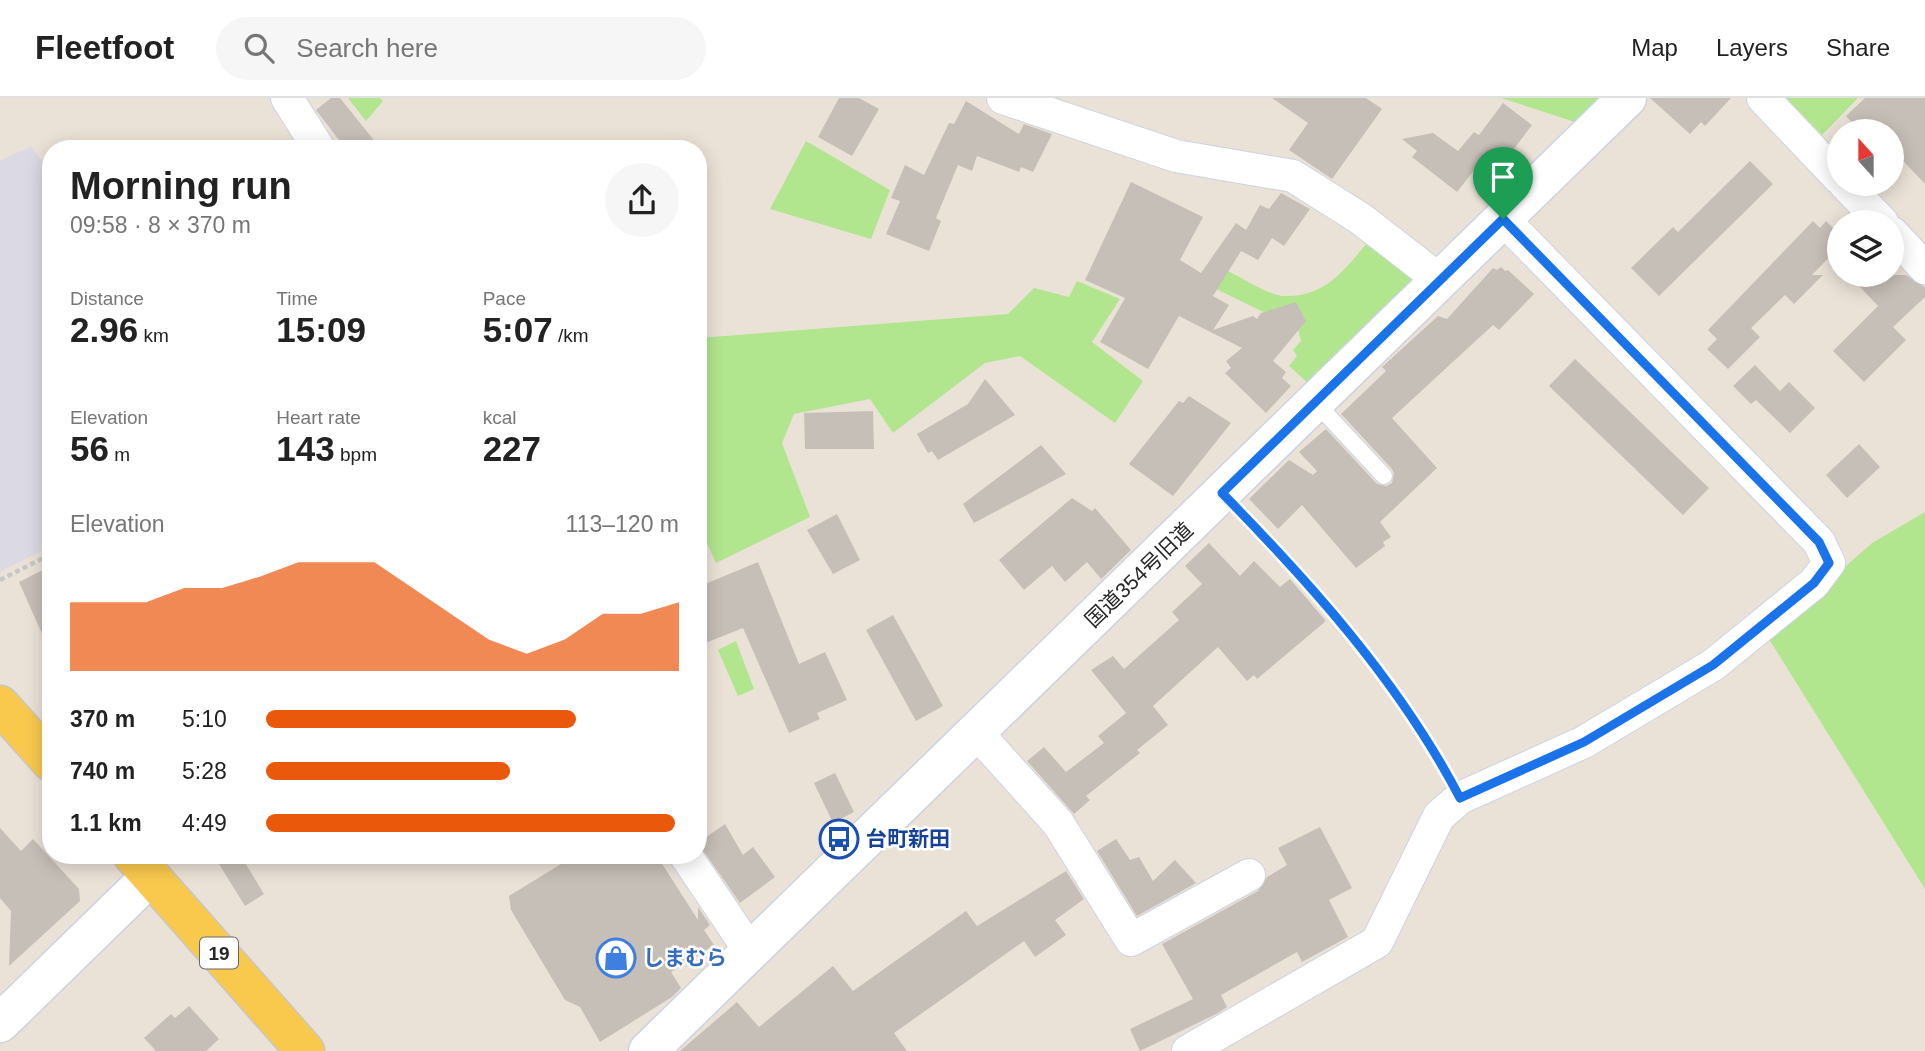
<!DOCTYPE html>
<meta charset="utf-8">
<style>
body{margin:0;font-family:Arial,"Noto Sans JP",sans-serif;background:#f6f6f6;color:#222;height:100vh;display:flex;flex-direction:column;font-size:26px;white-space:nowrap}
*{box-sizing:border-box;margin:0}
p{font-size:23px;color:#767676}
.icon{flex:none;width:38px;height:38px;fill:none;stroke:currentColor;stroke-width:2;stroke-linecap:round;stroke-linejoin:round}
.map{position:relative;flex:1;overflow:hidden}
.panel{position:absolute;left:42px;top:42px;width:665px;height:724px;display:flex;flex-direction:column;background:#fff;border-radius:28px;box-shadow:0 4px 18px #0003}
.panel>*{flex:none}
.needle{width:46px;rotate:339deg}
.tools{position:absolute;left:1827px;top:21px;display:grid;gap:14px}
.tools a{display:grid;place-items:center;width:77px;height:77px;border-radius:50%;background:#fff;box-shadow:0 4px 18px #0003;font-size:35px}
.pin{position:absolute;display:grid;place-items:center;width:60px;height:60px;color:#fff;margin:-72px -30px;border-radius:50% 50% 50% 0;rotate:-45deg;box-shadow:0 0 7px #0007}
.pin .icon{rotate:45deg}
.round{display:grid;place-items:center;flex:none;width:74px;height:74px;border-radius:37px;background:#f6f6f6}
.summary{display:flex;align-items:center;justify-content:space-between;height:119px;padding:0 28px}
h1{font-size:38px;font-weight:800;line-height:52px}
.figures{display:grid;grid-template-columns:repeat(3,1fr);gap:10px;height:119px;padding:7px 28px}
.figures div{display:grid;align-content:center}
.figures b{font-size:35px;font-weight:800}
.figures small{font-size:19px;font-weight:400}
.figures p{font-size:19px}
.chart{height:196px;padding:14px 28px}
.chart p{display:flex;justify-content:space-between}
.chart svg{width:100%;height:126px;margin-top:7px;fill:#ea580c;opacity:.7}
ul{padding:0 28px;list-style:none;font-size:23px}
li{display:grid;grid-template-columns:112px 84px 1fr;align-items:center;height:52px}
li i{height:18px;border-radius:9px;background:#ea580c}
header{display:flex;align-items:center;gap:42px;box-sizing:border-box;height:98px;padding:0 35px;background:#fff;border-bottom:2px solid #e0e0e0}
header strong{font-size:33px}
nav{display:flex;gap:38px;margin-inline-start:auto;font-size:24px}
.search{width:490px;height:63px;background:#f6f6f6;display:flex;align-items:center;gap:18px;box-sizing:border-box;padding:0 24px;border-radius:38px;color:#767676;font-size:26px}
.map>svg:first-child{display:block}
</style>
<header>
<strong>Fleetfoot</strong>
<div class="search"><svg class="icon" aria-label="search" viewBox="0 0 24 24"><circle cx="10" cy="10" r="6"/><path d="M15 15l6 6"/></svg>Search here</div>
<nav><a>Map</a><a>Layers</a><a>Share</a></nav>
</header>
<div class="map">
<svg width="1925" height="953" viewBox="0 0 1925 953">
<rect width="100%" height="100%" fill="#ebe2d7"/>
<polygon fill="#dbd9e3" points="31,48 51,77 51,448 0,474 0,63"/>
<g fill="#b1e68f">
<polygon points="348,0 380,0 383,3 366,23"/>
<polygon points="1501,0 1604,0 1578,25"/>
<polygon points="1786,0 1858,0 1822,37"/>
<polygon points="806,43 890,92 871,141 770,111"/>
<path d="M1368,144L1415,179L1309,286L1289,268L1297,258L1293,252L1301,243L1298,231L1214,190L1224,171C1237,177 1270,198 1284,198C1326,199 1344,172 1368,144Z"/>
<polygon points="1077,183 1120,201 1092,244 1143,283 1115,325 1020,258 985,265 893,335 870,301 794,316 782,345 810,419 716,465 698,425 698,240 1008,216 1034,190 1069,199"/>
<polygon points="1925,414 1925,791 1767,538 1872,445"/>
<polygon points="736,543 754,591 738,598 718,552"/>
</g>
<g fill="#c6bfb7">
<polygon points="331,0 340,0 381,51 346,51 316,12"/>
<polygon points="839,0 859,0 879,11 852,58 818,39"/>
<polygon points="1272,0 1366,0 1382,11 1332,81 1289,52 1308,25"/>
<polygon points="1650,0 1731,0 1705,28 1701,24 1690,36"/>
<polygon points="1865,0 1925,0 1925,86 1892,51 1892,33 1860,33 1846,18"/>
<polygon points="966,3 1019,36 1024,26 1052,36 1033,74 1021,69 1019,74 977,58 972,73 958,67 936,120 941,123 929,153 886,136 900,103 891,100 905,67 924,77 949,25 954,26"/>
<polygon points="1503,5 1532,27 1494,77 1479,66 1457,94 1412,59 1417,53 1402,41 1433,35 1458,53 1474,34 1479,37"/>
<polygon points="1750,63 1773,86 1659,198 1631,170 1673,129 1678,134"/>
<polygon points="1131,84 1203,119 1180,162 1201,175 1236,125 1246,132 1260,107 1269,111 1281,95 1310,111 1284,148 1272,140 1258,162 1241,153 1213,198 1229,207 1213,232 1253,218 1257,221 1261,215 1296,204 1306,223 1273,263 1286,274 1282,280 1291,288 1266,315 1225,275 1231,270 1226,263 1242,250 1179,218 1148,271 1100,244 1125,200 1085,182"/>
<polygon points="1813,123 1820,130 1826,123 1839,136 1839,149 1812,177 1823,177 1794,206 1785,197 1751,230 1760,239 1728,271 1707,251 1717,241 1708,232"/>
<polygon points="1501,169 1505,173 1508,172 1534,196 1499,232 1493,227 1392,320 1437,370 1380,424 1391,439 1383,444 1385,448 1356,470 1302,407 1278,431 1249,401 1289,362 1313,377 1317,373 1299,354 1326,331 1377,386 1386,388 1392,385 1394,376 1392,371 1341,316 1386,273 1382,269 1438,218 1447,221 1493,170 1497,172"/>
<polygon points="1849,177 1906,177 1925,189 1925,199 1893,229 1906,242 1864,284 1833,253 1878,208"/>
<polygon points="1575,261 1709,390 1683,417 1549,288"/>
<polygon points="1755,267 1780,293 1789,284 1815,310 1790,335 1756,302 1751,306 1733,288"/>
<polygon points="985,281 1015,317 938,362 932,353 928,355 917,336 968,306"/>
<polygon points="1189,298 1231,325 1173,398 1129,366 1179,303 1183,305"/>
<polygon points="873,313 874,351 805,351 804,315"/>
<polygon points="1859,346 1880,369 1847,400 1826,377"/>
<polygon points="1041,347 1066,376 974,425 963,406"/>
<polygon points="1072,400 1092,413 1095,410 1131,452 1101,481 1087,464 1065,484 1052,468 1024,492 999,462"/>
<polygon points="837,416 860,462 833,476 807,432"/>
<polygon points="1209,445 1240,478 1254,463 1280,489 1290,481 1326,523 1257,581 1254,577 1247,583 1218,549 1153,608 1168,627 1137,652 1140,655 1086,698 1090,702 1074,716 1027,663 1044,649 1066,674 1104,645 1098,638 1126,615 1091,572 1113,558 1124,571 1179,522 1172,514 1202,486 1185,468"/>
<polygon points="758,464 799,566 825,554 847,602 817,615 820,621 789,635 743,530 698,548 698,489"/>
<polygon points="51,468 51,556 19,484"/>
<polygon points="893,517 943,608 916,623 866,532"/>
<polygon points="835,675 854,714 833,725 814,685"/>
<polygon points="725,726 743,757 753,749 775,779 740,805 698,745"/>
<polygon points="1320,729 1352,790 1329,802 1348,839 1302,864 1297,854 1221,897 1227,909 1218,915 1140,953 1130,931 1193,901 1162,846 1258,793 1267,779 1287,767 1278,750"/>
<polygon points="0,730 21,753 33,741 79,791 80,803 9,868 11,813 0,800"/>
<polygon points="1116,741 1130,762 1139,759 1153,783 1175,762 1196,785 1137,818 1097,753"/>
<polygon points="232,758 241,758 264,796 245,808 219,766"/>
<polygon points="574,758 657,758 698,822 698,809 710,827 704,832 714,847 671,874 681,890 672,899 600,944 580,909 565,902 511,812 509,798"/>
<polygon points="1066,773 1084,801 1055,822 1066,837 1035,859 1024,843 894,935 907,953 680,953 737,904 759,929 833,868 853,893 966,813 977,828"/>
<polygon points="189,908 219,941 206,953 156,953 144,940 171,916 175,920"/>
</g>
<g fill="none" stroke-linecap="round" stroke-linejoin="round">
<defs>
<polyline id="service" points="1316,305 1384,378"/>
<g id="minor">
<polyline points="287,0 319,51"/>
<polyline points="1003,0 1176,58 1293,78 1361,121 1441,183"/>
<polyline points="1763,0 1839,80"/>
<polyline points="1845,86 1882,124"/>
<polyline points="1892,135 1925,170"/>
<polyline points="977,635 1058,725 1131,842 1249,777"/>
<polyline points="686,758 750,853"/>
<polyline points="1188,953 1377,844 1439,718 1460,700 1584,644 1713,567 1814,485 1829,465 1819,444 1503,121"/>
</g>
<g id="tertiary">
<polyline points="0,925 151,778"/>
<polyline points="648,953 1627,0"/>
</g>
<g id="primary">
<polyline points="0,607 51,664"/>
<polyline points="133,758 305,953"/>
</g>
</defs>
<use href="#service" stroke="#cdd2e2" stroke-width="18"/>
<use href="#minor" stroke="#cdd2e2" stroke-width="34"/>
<use href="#tertiary" stroke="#cdd2e2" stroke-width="41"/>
<use href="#primary" stroke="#c7c7c7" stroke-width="41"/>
<g stroke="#c7c7c7" stroke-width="4.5" stroke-dasharray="5 3.5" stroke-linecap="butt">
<path d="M1245,418C1320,495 1397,580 1447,675"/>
<polyline points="0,482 51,456"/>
</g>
<use href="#service" stroke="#fff" stroke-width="16"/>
<use href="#minor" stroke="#fff" stroke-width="32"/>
<use href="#tertiary" stroke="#fff" stroke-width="38"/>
<use href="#primary" stroke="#f9c94e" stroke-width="38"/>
</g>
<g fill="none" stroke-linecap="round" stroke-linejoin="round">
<defs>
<path id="route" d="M1503,121L1819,444L1829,465L1814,485L1713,567L1584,644L1460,700C1400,585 1313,488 1222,395Z"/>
</defs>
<use href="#route" stroke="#fff" stroke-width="14"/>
<use href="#route" stroke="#1a73e8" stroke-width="9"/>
</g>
<defs>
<symbol id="bus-ring" viewBox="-11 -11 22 22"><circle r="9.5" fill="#fff" stroke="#1a4fb4" stroke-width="1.5"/><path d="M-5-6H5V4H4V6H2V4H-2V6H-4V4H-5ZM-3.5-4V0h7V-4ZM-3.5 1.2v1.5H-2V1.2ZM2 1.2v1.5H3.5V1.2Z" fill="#1a4fb4"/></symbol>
<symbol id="shop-ring" viewBox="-11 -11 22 22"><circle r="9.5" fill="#fff" stroke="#3f7fe0" stroke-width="1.5"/><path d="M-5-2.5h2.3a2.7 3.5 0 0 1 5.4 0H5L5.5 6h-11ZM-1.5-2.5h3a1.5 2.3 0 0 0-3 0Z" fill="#3f7fe0"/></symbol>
</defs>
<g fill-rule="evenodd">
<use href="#bus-ring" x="817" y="719" width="44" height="44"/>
<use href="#shop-ring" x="594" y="838" width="44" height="44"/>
</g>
<g text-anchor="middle" stroke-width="5" stroke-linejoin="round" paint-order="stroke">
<rect fill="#fff" stroke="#686868" stroke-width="2" x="200" y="839.5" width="38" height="31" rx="5"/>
<g font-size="19" font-weight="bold" fill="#272727">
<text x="219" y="862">19</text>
</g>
<g font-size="21" fill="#272727" stroke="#fff">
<text transform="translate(1139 477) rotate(-44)" y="7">国道354号旧道</text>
</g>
<g font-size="21" font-weight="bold" fill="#164399" stroke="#fff" text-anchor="start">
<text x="866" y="748">台町新田</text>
</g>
<g font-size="21" font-weight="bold" fill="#366cbe" stroke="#fff" text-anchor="start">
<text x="643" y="867">しまむら</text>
</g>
</g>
</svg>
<div class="tools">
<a><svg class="needle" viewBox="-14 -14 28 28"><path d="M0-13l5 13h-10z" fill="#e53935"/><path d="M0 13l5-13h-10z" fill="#767676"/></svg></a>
<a><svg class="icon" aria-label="layers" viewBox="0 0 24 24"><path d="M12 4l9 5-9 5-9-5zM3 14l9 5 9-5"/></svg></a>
</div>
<div class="pin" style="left:1503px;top:121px;background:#1e9e55"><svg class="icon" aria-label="arrive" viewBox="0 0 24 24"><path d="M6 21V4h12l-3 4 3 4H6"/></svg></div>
<section class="panel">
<div class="summary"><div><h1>Morning run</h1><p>09:58 · 8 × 370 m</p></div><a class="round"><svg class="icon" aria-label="share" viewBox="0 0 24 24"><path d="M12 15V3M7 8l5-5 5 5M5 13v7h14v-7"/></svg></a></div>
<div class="figures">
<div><p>Distance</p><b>2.96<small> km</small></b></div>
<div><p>Time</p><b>15:09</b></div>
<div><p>Pace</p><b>5:07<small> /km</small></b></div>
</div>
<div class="figures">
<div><p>Elevation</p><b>56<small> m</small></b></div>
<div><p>Heart rate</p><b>143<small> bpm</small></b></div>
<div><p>kcal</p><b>227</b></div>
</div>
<div class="chart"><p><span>Elevation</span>113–120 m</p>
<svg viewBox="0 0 160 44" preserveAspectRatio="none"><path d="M0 44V20L10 20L20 20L30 15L40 15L50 11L60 6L70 6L80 6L90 15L100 24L110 33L120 38L130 33L140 24L150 24L160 20V44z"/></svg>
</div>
<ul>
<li><b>370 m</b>5:10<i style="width:75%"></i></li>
<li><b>740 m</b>5:28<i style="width:59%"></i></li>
<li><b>1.1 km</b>4:49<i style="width:99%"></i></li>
</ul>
</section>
</div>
